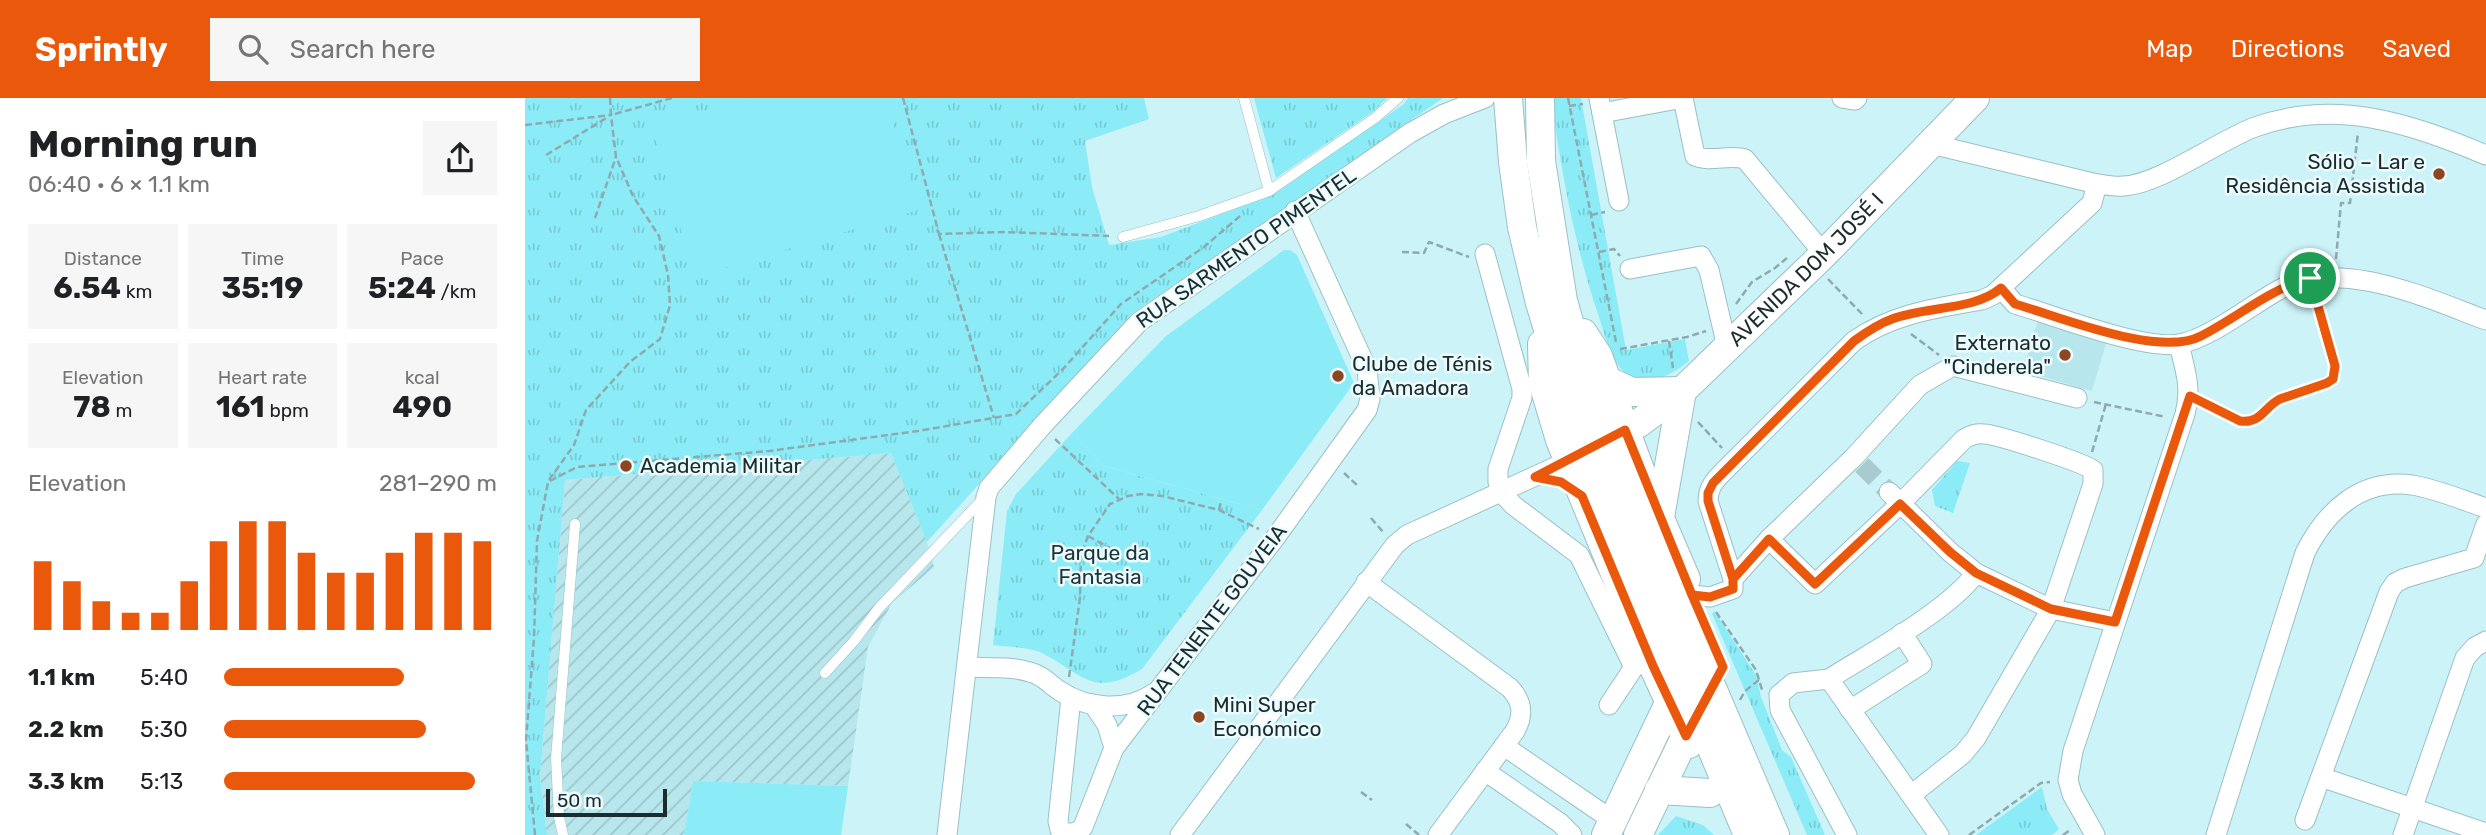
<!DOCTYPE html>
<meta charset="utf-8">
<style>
body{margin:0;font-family:Rubik,sans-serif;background:#f6f6f6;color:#202124;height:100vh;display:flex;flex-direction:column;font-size:26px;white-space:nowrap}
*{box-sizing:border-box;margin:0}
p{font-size:23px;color:#757577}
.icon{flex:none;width:38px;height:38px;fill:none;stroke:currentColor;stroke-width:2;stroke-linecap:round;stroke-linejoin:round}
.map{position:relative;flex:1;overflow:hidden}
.details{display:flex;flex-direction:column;background:#fff;width:525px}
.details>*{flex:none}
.scale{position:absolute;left:21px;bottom:18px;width:121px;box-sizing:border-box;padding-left:7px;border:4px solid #1c2b2d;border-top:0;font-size:19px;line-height:24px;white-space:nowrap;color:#1c2b2d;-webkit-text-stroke:5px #ecfbfd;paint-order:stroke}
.pin{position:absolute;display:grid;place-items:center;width:60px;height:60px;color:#fff;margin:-30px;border:4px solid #fff;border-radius:50%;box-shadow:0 2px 7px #0007}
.round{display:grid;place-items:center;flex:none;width:74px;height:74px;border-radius:0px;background:#f6f6f6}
.overview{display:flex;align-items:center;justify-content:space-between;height:119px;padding:0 28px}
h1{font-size:38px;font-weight:700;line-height:52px}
.figures{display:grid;grid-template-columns:repeat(3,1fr);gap:10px;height:119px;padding:7px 28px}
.figures div{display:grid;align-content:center;border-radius:0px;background:#f6f6f6;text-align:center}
.figures b{font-size:30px;font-weight:700}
.figures small{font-size:19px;font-weight:400}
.figures p{font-size:19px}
.chart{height:196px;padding:14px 28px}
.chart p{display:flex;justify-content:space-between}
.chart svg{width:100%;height:126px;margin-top:7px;stroke:#ea580c;stroke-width:6}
ul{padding:0 28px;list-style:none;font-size:23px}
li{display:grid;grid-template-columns:112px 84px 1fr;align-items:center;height:52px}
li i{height:18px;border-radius:9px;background:#ea580c}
header{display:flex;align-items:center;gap:42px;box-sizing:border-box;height:98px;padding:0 35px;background:#ea580c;color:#fff}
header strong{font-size:33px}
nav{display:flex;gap:38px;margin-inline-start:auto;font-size:24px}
.search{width:490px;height:63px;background:#f6f6f6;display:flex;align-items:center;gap:18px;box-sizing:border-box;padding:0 24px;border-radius:0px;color:#757577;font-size:26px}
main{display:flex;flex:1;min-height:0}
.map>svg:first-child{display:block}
</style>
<header>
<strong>Sprintly</strong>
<div class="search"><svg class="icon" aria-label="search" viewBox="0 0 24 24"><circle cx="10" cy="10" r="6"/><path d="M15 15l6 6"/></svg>Search here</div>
<nav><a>Map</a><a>Directions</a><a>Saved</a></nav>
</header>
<main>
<section class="details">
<div class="overview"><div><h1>Morning run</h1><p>06:40 · 6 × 1.1 km</p></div><a class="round"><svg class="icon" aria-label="share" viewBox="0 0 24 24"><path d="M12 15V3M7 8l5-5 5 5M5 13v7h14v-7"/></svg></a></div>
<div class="figures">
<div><p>Distance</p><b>6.54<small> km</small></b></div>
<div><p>Time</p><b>35:19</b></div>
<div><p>Pace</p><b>5:24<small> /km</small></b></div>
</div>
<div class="figures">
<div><p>Elevation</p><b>78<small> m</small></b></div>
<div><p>Heart rate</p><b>161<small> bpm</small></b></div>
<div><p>kcal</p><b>490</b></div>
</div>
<div class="chart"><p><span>Elevation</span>281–290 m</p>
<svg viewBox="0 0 160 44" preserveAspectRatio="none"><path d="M5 44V20M15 44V27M25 44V34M35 44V38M45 44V38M55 44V27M65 44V13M75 44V6M85 44V6M95 44V17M105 44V24M115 44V24M125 44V17M135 44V10M145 44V10M155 44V13"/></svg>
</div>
<ul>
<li><b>1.1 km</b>5:40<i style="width:66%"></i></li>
<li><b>2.2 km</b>5:30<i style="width:74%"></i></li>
<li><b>3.3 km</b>5:13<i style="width:92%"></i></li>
</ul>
</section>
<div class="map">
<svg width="1961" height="737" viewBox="0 0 1961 737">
<defs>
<pattern id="industrial-furrows" width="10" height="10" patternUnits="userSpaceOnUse" patternTransform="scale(1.75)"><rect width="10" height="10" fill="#b7e7ed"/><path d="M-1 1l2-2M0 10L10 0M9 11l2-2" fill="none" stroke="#9dc6cc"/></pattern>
<pattern id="grass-tufts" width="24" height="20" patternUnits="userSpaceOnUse" patternTransform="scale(1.75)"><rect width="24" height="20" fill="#8becf7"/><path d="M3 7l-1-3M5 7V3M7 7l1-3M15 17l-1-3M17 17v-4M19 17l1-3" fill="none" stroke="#77cbd4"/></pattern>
</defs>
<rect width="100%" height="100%" fill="#ccf3f8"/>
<polygon fill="#b7e7ed" points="1513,222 1582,242 1567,293 1498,273"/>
<polygon fill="url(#industrial-furrows)" points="366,355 402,444 409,469 367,505 343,549 323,688 168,683 159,737 22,737 15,679 40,382"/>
<g fill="url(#grass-tufts)">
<polygon points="0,0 619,0 624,21 560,43 567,89 584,147 636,139 749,96 879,6 883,0 918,0 607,216 402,444 366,355 40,382 15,679 22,737 0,737"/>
<polygon points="729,0 862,0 849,13 751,80"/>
<path d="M1026,0H1056L1101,252L1160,241L1164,263C1149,275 1125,290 1106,279C1087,269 1080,237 1074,219C1049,146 1037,76 1026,0Z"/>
<path d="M547,335L579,368L737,412L617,571C567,601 558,576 517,555C504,549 483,549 468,547L482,413L491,396Z"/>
<polygon points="1432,363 1445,365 1428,415 1410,408 1407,392"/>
<polygon points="1189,513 1231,577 1236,599 1257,652 1266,659 1300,737 1282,737 1187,516"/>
<polygon points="1517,689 1522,711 1534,731 1527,737 1451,737"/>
<polygon points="1151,718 1178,727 1189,737 1133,737"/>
</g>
<g fill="#8becf7">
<polygon points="227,0 361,0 393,112 169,179 127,30"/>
<polygon points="759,152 765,152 772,157 829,285 737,412 579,368 547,335 641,238"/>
<polygon points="168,683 323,688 316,737 159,737"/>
</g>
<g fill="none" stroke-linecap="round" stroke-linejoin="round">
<polyline stroke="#a9cbcf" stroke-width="19" stroke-dasharray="19 10" stroke-linecap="butt" points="1337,367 1364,394"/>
<defs>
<g id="lane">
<polyline points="719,0 744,93"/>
<polyline points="598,139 674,118 744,93 850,20 873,0"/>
<path d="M1665,298L1715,323C1736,326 1739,309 1755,301L1808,281L1810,268L1786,181"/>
<polyline points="300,575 329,543 354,510 457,402"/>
<polyline points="38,737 34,719 31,660 50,426"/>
</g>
<g id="street">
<polyline points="1074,0 1094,103"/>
<path d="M1158,0L1170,58C1185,65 1203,56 1220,61L1299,156"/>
<polyline points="1317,0 1330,2 1332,0"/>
<polyline points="1077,15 1158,0"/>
<path d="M1406,46L1572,86C1581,87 1590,89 1599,88C1635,86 1693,43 1730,29C1811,0 1884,25 1961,57"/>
<polyline points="960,156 997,291 997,300 973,371 973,384 977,395 988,407 1054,457 1109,569 1084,607"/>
<polyline points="1105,171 1176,158 1184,172 1202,249"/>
<path d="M1476,190L1490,206C1528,217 1618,252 1654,246C1684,241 1725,208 1752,193C1813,158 1901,200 1961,222"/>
<polyline points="1364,394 1425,454 1451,475 1526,511 1590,524"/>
<path d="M1244,441L1290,486L1375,406L1439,341C1446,337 1451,335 1459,336C1474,337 1557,364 1568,372V386L1526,511L1451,640L1438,656L1386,697"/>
<polyline points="1208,481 1244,441 1329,359 1395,287 1428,268 1552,300"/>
<path d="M841,484L985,590C998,604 999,617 990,633L913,737"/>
<path d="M1167,497L1185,499L1208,491V481L1183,403C1183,390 1189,383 1198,374L1329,243C1367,216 1411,210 1457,202L1468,197L1567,105L1572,86"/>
<path d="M442,569C463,570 489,568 508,575C520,579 525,587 535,593C562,611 602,614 629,595"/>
<polyline points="1304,581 1268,585 1254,597 1255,612 1322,737"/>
<polyline points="1304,581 1414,737"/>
<path d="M1304,581C1345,555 1423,513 1451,475"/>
<path d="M546,600L533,723L535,732C544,737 551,736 558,729L589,650L750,440L842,312L845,301L842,271L770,113"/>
<polyline points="568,606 582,627 589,650"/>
<polyline points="1325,612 1397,566 1377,535"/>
<polyline points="979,648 1087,722"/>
<polyline points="960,673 1035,725 1047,737"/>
<polyline points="1796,679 1961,735"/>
<polyline points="1780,722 1864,494 1870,485 1880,480 1949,460 1961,426"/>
<polyline points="422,737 461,399 464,390 517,328 614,224 885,35 919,16 960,0"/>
<polyline points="655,737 870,447 882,437 1043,363"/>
<path d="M1570,737L1547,696L1543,682L1548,653L1660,316C1667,289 1660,272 1654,246"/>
<path d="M1691,737L1780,455C1801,413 1836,380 1887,387C1912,391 1937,402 1961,410"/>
<polyline points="1878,737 1940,560 1950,549 1961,543"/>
</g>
<g id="secondary">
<polyline points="983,0 988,64 997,129 1015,205 1054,333 1223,737"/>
<polyline points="1015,0 1016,63 1038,203 1072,321 1250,737"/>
<polyline points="1058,235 1073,258 1121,388 1161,481"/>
<polyline points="1017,246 1018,285 1035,342 1128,568 1164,646"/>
<polyline points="1081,282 1107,294 1157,293"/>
<path id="s1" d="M1064,352L1114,325L1157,293L1299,156L1450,0"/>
<polyline points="1135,419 1157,293"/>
<polyline points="1134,692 1185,695"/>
<polyline points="1081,737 1145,603"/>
<polyline points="1113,737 1166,627"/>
</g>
</defs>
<use href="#lane" stroke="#9ac0c5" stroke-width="11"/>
<use href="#street" stroke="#9ac0c5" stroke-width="21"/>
<use href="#secondary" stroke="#9ac0c5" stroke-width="30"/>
<g stroke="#8dabaf" stroke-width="2.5" stroke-dasharray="7 3.5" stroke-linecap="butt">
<polyline points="85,0 86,17 147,0"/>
<polyline points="378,0 414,136 480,134 584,138"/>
<polyline points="1043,0 1091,244"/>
<polyline points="1044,8 1058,6"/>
<polyline points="0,27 86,17"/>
<polyline points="21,57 83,19"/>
<polyline points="1066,117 1080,114"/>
<polyline points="70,120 91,59"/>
<polyline points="414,136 469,320"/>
<polyline points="877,154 899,155 904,144 944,159"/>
<polyline points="1074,154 1089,151 1095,158"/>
<polyline points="1811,161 1816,105 1825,105 1833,34"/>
<polyline points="1303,181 1337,216"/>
<polyline points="1211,206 1227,184 1250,170 1262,160"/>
<polyline points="1386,236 1414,257"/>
<polyline points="1144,243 1148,270"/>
<polyline points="1095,251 1162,239 1181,233"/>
<polyline points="1569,304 1641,319"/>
<polyline points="1173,324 1197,350"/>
<polyline points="530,341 594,401"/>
<polyline points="1567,354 1581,306"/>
<polyline points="819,375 833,388"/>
<polyline points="24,382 49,347 61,312 105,264 135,241 145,207 143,177 134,138 108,98 91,59 86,17"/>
<polyline points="694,412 696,403"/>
<polyline points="846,420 858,434"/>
<polyline points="563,438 585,450"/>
<polyline points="1191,514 1231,572 1237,592"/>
<polyline points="544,579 555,500 556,457 563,438 585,406 603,398 616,396 637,398 694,412 734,431"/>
<polyline points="1215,602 1220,593 1234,582"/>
<polyline points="836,694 847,702"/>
<polyline points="881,726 894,737"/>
<polyline points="10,737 1,642 9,540 12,443 23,384 52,369 244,353 393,333 491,316 538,271 596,206 679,149 715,118"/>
<polyline points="1444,737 1516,685 1525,684"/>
<polyline points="1538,737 1545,732"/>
</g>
<use href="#lane" stroke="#fff" stroke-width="10"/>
<use href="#street" stroke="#fff" stroke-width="19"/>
<use href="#secondary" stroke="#fff" stroke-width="28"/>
</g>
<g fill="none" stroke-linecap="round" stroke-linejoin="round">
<defs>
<path id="route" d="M1785,180C1745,191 1713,219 1676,238C1634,260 1536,219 1490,206L1476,190C1449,213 1400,208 1367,221C1353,226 1340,235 1329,243L1188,385L1183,395V403L1208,481V491L1185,499L1167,497L1100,332L1010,379L1036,384L1057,398L1128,568L1161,638L1198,569L1167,497L1185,499L1208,491V481L1244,441L1290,486L1375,406L1425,454L1451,475L1526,511L1590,524L1665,298L1715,323C1736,326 1739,309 1755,301L1802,285L1808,281L1810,268L1785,180"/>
</defs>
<use href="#route" stroke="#fff" stroke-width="14"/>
<use href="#route" stroke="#ea580c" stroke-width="9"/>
</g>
<g fill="#8d4622" stroke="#ecfbfd" stroke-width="2.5">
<circle cx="1914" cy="76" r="7"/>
<circle cx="1540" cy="257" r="7"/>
<circle cx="813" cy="278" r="7"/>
<circle cx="101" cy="368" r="7"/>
<circle cx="674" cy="619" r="7"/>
</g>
<g text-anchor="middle" stroke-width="5" stroke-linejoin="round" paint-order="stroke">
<g font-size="21" fill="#1c2b2d" stroke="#ecfbfd" text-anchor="start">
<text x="1900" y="71" text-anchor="end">Sólio – Lar e<tspan x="1900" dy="24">Residência Assistida</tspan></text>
<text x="1526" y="252" text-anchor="end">Externato<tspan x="1526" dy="24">"Cinderela"</tspan></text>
<text x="827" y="273">Clube de Ténis<tspan x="827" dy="24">da Amadora</tspan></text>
<text x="115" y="375">Academia Militar</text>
<text x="688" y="614">Mini Super<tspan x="688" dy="24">Económico</tspan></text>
</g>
<g font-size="21" fill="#1c2b2d" stroke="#ecfbfd">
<text transform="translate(721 150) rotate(-35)" y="7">RUA SARMENTO PIMENTEL</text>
<text dy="7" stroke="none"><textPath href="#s1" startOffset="284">AVENIDA DOM JOSÉ I</textPath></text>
<text transform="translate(687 522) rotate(-53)" y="7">RUA TENENTE GOUVEIA</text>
</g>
<g font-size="21" fill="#1c3437" stroke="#ecfbfd">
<text x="575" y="462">Parque da<tspan x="575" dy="24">Fantasia</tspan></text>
</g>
</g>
</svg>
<div class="scale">50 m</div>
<div class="pin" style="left:1785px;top:180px;background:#1e9e55"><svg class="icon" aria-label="arrive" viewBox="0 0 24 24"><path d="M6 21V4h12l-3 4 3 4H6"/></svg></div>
</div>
</main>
